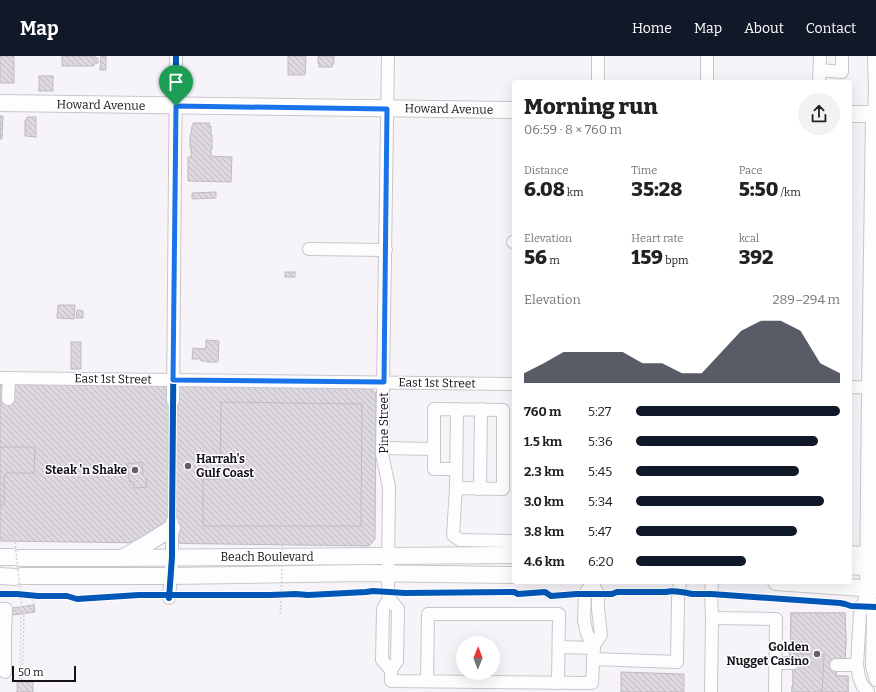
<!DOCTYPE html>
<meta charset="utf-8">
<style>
body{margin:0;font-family:Bitter,serif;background:#f2f2f2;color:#222;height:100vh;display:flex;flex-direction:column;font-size:15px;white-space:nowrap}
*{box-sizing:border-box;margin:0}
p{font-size:13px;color:#767676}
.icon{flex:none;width:22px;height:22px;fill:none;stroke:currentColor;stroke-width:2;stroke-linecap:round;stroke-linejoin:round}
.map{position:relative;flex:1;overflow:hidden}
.panel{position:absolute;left:512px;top:24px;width:340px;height:504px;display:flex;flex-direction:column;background:#fff;border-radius:4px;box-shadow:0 4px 16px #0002}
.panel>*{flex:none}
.needle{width:26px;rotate:1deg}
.controls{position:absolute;left:456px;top:580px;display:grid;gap:8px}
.controls a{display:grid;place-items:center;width:44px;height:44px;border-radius:50%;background:#fff;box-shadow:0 4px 16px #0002;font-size:20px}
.scale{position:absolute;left:12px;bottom:10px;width:64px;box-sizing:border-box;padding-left:4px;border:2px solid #17111a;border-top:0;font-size:11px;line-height:14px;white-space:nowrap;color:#17111a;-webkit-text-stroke:3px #fff;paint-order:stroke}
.pin{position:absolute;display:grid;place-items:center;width:34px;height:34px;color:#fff;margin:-41px -17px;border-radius:50% 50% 50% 0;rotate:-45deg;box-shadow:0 0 4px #0007}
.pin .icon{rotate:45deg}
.round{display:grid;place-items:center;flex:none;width:42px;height:42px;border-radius:21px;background:#f2f2f2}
.headline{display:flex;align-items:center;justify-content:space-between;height:68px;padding:0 12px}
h1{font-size:22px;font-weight:800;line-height:30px}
.metrics{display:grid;grid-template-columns:repeat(3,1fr);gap:6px;height:68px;padding:4px 12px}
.metrics div{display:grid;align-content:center}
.metrics b{font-size:20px;font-weight:800}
.metrics small{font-size:11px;font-weight:400}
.metrics p{font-size:11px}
.chart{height:112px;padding:8px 12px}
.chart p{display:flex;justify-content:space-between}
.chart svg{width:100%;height:72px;margin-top:4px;fill:#111827;opacity:.7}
ul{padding:0 12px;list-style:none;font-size:13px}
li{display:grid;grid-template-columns:64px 48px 1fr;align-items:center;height:30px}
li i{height:10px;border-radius:5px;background:#111827}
header{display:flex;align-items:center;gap:24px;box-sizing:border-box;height:56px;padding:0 20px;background:#111827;color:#fff}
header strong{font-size:19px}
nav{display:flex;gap:22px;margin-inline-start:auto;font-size:14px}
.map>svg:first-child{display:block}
</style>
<header>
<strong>Map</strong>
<nav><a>Home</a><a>Map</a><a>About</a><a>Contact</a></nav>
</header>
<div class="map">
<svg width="876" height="636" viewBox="0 0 876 636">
<defs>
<pattern id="building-back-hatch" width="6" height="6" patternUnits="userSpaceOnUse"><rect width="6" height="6" fill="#ded9e1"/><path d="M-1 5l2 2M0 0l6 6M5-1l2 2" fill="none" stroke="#beb9c0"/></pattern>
</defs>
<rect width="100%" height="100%" fill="#f7f4f9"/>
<g fill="url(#building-back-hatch)" stroke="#bebac1">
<rect x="0" y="0" width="14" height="27"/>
<polygon points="62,0 95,0 95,2 98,2 98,7 94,7 94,10 62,10"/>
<polygon points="101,0 106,0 106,14 100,14"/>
<polygon points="288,0 306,0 305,19 288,19"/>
<polygon points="318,0 334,0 334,8 332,8 332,11 319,11 319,8 318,7"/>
<rect x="39" y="20" width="14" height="15"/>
<polygon points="0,60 3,60 2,83 0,83"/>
<polygon points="27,61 36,61 36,81 25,80 25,64 27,64"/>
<polygon points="193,67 210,67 209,70 211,70 211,79 212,79 212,93 211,93 211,100 232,101 231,126 188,125 188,101 191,101 191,92 190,92 190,79 191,79 192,70 193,70"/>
<polygon points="216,136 216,142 192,143 192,137"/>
<rect x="285" y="216" width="10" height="5"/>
<polygon points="58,249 75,249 74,263 57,262"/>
<polygon points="77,254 83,255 83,262 76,262"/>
<polygon points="206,284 219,285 218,306 207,306 207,305 201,305 201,303 192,303 193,292 206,293"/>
<rect x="71" y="286" width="10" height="27"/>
<polygon points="0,326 368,330 376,337 375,483 369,490 0,485"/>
<polygon points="221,346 362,348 361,470 203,470 203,423 220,423"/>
<polygon points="0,391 35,391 34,417 6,417 6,420 4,420 4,449 0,449"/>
<polygon points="142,406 143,419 146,422 147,431 134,432 133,426 130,426 127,408"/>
<polygon points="34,549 35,556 13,559 12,552"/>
<polygon points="791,557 845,557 846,584 845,605 836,605 836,620 848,620 848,636 822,636 824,598 793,598 793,600 790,600"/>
<polygon points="791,557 845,557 846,584 845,605 836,605 836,620 848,620 848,636 792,636 792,630 793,630 793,600 790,600"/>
<polygon points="793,598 824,598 822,636 792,636 792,630 793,630"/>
<polygon points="621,616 684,618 684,636 621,636"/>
<rect x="17" y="626" width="16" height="10"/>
</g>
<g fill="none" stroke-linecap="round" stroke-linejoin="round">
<g stroke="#d5d2d8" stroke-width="12" stroke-dasharray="12 6" stroke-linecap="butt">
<polyline points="172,466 173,345"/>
<polyline points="793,607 836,609"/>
</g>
<defs>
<g id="minor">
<polyline points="388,0 382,398 389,431 388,517 388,536 389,542 398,553 397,605 391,614 391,625 592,627 594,589 601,579 598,552 598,538 592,527 585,538 584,564 587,578 594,589"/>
<polyline points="874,0 875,37"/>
<polyline points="820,14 842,16 842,0"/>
<polyline points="598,26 598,0"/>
<polyline points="707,26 707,0"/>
<polyline points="819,26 820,0"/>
<polyline points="876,37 875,37 874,58 876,59"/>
<polyline points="513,186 514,186"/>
<polyline points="309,193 386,194"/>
<polyline points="0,322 514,328"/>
<polyline points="850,331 876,332"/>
<polyline points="8,343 9,322"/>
<polyline points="173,345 176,0"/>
<polyline points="382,392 434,393 434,353 503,354 503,433 456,432 453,479 460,484 514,485"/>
<polyline points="434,393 434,413 456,413"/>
<polyline points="456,432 457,353"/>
<polyline points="480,433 481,353"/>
<polyline points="850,496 876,498"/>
<polyline points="868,534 873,558 872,610 876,624"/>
<polyline points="169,542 172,501 172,466"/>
<polyline points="389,542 383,553 382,604 391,614"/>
<polyline points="0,553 6,553 5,577 0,577"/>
<polyline points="712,562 776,563 775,636"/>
<polyline points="559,591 594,592"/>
<polyline points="593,603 677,606 678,543 680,526"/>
<polyline points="775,607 793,607"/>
<polyline points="836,609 857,609"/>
<polyline points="5,616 5,577"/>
<polyline points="427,625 428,558 559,558 558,627"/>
<polyline points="711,636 712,562 711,538 712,526"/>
<polyline points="868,636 862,629 859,621 857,609 860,558 868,533"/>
</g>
<g id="major">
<polyline points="0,47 514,54"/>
<polyline points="850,58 874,58 870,332 868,533"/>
<polyline points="0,501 13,501"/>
<polyline points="124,501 148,487 172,472"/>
<polyline points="20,502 105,502 514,499"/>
<polyline points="850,510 876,512"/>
<polyline points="0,520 15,521"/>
<polyline points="22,520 170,520 362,517 514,519"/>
<polyline points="776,526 876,533"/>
</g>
</defs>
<use href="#minor" stroke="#c9c5cc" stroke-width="14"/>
<use href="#major" stroke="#c9c5cc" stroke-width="18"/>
<g stroke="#d3d2d5" stroke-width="1.5" stroke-dasharray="2 2" stroke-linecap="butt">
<polyline points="32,539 34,549"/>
<polygon points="21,558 24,558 22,626 20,626"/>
<polyline points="280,558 281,551"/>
</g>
<use href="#minor" stroke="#fefdfe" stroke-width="12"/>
<use href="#major" stroke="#fefdfe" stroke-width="16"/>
<g stroke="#d3d2d5" stroke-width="1.5" stroke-dasharray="2 2" stroke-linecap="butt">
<polyline points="14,478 22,551"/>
<polyline points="281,551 283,469"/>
</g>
<defs>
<g id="cycleway">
<path d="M0,538H17L38,540H67L77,543L139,539H270L296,538L308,539L366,536L373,535L405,537L514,536L518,538L545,536L551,540L577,538H612L617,536H666C674,534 683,536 692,538C698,538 705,538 711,538L840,547L845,548L851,550L876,551"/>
<polyline points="169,542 172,501 172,472 176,0"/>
</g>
</defs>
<use href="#cycleway" stroke="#fff" stroke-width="8"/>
<use href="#cycleway" stroke="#0057b8" stroke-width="6"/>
</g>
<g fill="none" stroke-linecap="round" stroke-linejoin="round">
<defs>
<polygon id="route" points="176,50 387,53 384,326 173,324"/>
</defs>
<use href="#route" stroke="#fff" stroke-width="8"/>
<use href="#route" stroke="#1a73e8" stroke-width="5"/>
</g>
<g fill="#656068" stroke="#fff" stroke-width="1.5">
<circle cx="188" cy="410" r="4"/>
<circle cx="135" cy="414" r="4"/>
<circle cx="817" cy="598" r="4"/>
</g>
<g text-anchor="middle" stroke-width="3" stroke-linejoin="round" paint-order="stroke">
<g font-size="12" fill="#17111a" stroke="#fff">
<text transform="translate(101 49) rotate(1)" y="4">Howard Avenue</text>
<text transform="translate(449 53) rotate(1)" y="4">Howard Avenue</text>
<text transform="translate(113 323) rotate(1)" y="4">East 1st Street</text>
<text transform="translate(437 327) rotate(1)" y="4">East 1st Street</text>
<text transform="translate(384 367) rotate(-90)" y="4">Pine Street</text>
<text x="267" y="505">Beach Boulevard</text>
</g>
<g font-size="12" font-weight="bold" fill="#17111a" stroke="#fff" text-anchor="end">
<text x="196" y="407" text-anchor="start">Harrah's<tspan x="196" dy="14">Gulf Coast</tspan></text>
<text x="127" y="418">Steak 'n Shake</text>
<text x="809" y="595">Golden<tspan x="809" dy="14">Nugget Casino</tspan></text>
</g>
</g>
</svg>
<div class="controls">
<a><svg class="needle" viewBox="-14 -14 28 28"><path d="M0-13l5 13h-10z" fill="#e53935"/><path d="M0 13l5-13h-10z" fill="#767676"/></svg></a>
</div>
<div class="scale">50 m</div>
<div class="pin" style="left:176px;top:50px;background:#1e9e55"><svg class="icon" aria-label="arrive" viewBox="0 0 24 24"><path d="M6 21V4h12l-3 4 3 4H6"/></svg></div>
<section class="panel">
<div class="headline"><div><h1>Morning run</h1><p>06:59 · 8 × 760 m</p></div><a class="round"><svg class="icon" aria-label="share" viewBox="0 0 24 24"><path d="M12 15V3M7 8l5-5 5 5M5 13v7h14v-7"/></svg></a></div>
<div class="metrics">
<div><p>Distance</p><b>6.08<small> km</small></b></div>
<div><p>Time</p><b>35:28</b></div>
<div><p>Pace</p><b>5:50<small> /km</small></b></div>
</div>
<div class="metrics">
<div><p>Elevation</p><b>56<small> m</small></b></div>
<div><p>Heart rate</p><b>159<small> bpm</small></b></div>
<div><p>kcal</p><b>392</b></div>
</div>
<div class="chart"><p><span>Elevation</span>289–294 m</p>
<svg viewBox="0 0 160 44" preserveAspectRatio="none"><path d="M0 44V38L10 32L20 25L30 25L40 25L50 25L60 32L70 32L80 38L90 38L100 25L110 12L120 6L130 6L140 12L150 32L160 38V44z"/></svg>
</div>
<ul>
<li><b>760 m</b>5:27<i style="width:100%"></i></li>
<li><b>1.5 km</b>5:36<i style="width:89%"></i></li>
<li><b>2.3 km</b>5:45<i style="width:80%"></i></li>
<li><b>3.0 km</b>5:34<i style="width:92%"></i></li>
<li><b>3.8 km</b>5:47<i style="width:79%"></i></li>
<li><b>4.6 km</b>6:20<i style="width:54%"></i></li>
</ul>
</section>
</div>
